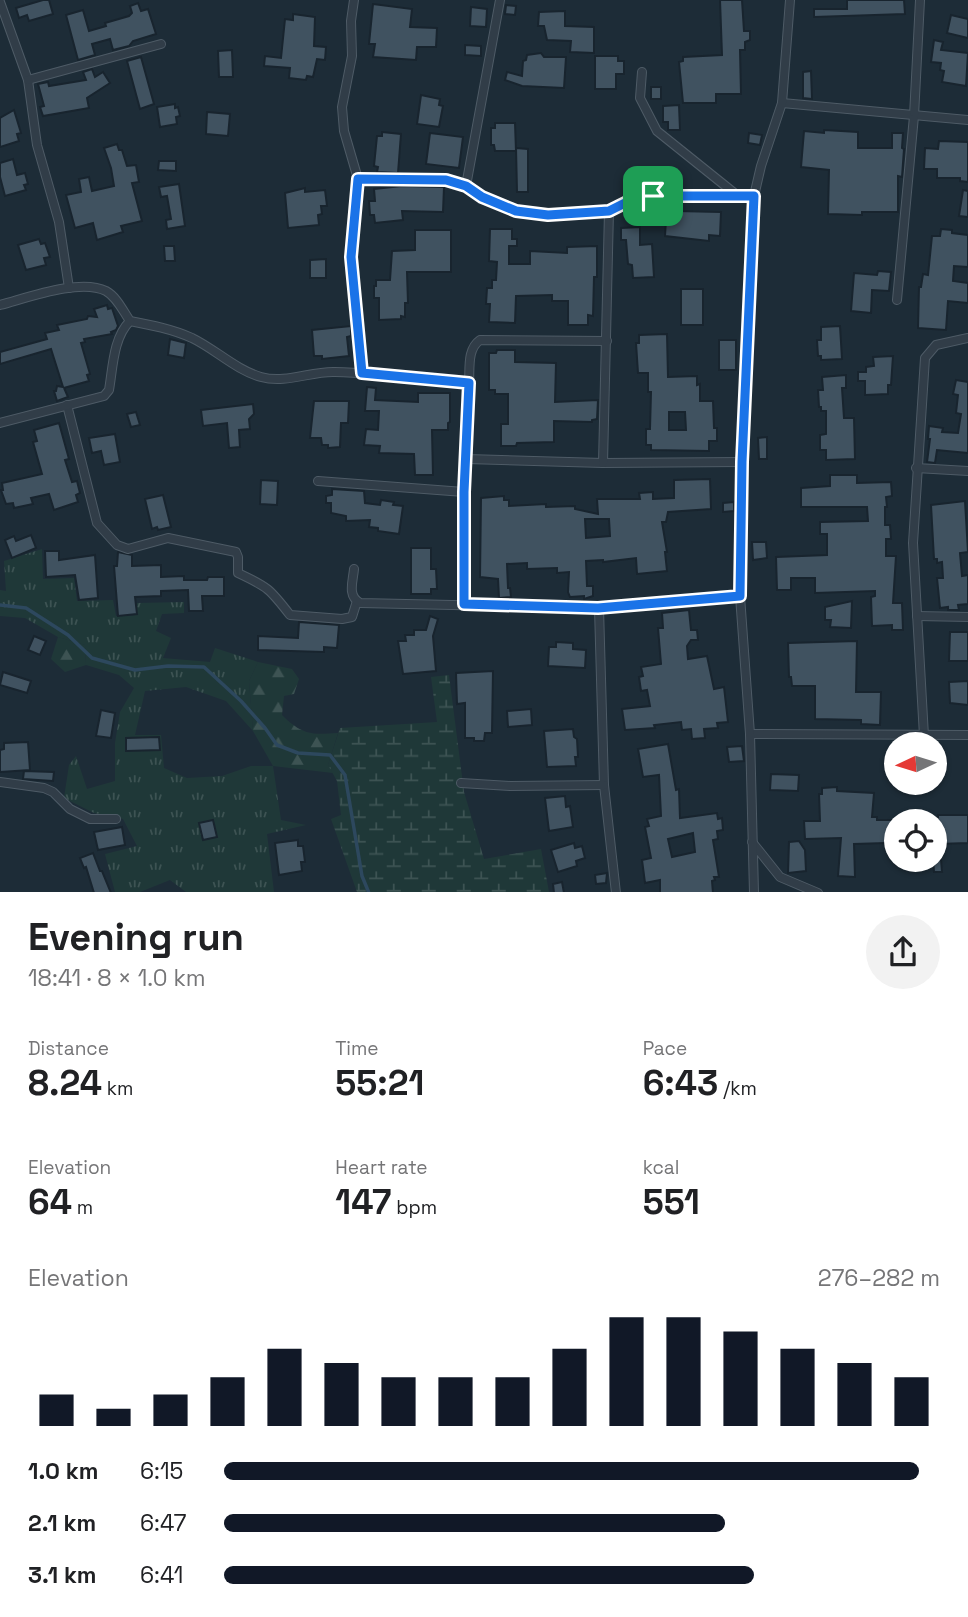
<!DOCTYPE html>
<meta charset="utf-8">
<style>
body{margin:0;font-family:"Space Grotesk",sans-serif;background:#f2f2f2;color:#202124;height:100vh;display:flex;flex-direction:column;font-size:26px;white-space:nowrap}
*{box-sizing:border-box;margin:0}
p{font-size:23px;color:#757577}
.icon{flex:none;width:38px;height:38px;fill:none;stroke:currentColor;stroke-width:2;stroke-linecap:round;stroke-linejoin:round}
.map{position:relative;height:892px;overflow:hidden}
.details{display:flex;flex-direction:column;background:#fff;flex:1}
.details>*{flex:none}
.needle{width:46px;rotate:266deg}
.fabs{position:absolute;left:884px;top:732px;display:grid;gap:14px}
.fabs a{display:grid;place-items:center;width:63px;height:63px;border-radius:50%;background:#fff;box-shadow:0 2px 5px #0004;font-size:35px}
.pin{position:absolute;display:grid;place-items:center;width:60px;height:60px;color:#fff;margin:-30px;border-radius:14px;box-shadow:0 4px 10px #0006}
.round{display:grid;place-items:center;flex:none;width:74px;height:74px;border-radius:37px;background:#f2f2f2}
.headline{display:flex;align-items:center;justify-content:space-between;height:119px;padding:0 28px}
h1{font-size:38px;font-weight:600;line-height:52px}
.stats{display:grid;grid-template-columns:repeat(3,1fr);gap:10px;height:119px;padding:7px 28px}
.stats div{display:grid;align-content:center}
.stats b{font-size:35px;font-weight:600}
.stats small{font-size:19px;font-weight:400}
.stats p{font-size:19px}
.chart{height:196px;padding:14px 28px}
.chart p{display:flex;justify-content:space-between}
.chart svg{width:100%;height:126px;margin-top:7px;stroke:#111827;stroke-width:6}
ul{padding:0 28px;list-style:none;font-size:23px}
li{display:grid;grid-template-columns:112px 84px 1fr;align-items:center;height:52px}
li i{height:18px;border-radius:9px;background:#111827}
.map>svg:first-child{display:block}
</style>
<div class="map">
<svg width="968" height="893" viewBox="0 0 968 893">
<defs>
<pattern id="grass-tufts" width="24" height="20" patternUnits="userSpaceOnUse" patternTransform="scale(1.75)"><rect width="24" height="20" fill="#1f3838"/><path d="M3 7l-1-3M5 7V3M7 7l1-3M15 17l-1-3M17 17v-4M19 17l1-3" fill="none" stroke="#3d5353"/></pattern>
<pattern id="forest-firs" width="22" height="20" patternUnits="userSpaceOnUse" patternTransform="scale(1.75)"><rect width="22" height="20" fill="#1f3838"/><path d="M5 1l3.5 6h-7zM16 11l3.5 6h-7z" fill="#3d5353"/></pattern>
<pattern id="wetland-marsh" width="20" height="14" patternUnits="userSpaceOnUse" patternTransform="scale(1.75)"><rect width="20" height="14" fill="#1f3838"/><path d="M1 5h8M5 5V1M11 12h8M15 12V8" fill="none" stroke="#3d5353"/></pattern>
</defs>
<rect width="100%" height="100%" fill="#1d2c37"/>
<polygon fill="url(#grass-tufts)" points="42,549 43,579 74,578 77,601 113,600 116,616 137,615 137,603 184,602 184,613 162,614 156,631 171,638 163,658 210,662 215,648 258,662 249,681 253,731 226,701 186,687 145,691 135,735 161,735 164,768 187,778 222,776 251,766 273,766 281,820 306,825 267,834 274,892 186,892 170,880 140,892 115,892 105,854 137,846 123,819 94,813 64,798 69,765 76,756 87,789 115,781 115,743 120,712 134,688 119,675 86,665 85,645 58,637 25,618 0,616 0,590 6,591 4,561"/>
<g fill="url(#forest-firs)">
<polygon points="58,637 85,645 86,665 65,672 51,659"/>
<path d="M258,662L292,669L299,679L294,694L284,696L282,715C302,735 312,735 338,733L328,765L333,773L273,766L253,731L249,681Z"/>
</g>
<polygon fill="url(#wetland-marsh)" points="449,675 464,792 484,859 541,849 549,892 357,892 331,819 341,815 337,781 328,765 340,728 437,722 431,677"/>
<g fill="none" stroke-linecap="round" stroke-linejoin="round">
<polyline stroke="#2d485e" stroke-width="3.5" points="0,605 26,608 68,635 92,658 135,670 168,666 204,667 241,701 265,728 277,745 298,753 330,755 345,775 362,876 369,893"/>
</g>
<g fill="#405260" stroke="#18242e" stroke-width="2" fill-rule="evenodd">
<polygon points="43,0 49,0 53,14 29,21 27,15 19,18 16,8"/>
<polygon points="720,0 742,0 744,31 750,31 750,40 745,42 745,50 740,50 741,94 716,94 716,103 683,103 679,62 683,61 683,57 722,55"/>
<polygon points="847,0 904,0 905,14 814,17 814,9 847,9"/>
<polygon points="138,3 141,11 148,9 156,34 133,41 129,46 113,50 110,39 92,44 95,55 78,60 66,15 83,10 89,31 106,26 105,23 129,16 132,13 130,6"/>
<polygon points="373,4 412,9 410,27 437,28 436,47 417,47 416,60 373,57 375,44 369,44"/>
<polygon points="506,5 516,6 515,15 505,14"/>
<polygon points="471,7 487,9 486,27 470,26"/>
<polygon points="565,11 565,26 594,27 594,53 570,52 571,41 547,40 544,26 538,26 539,12"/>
<polygon points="293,14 315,17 314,46 326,47 325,60 317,59 313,77 307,76 306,80 289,78 290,68 264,66 265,56 281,58 285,19 293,20"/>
<polygon points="951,15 968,19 968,38 947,33"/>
<polygon points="934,40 943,42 941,50 968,53 966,86 942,82 944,71 940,70 941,63 931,62"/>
<polygon points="465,45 481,46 481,56 465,55"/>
<polygon points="232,50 233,77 219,77 218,51"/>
<polygon points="541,53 544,57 566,57 564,88 522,86 505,80 507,72 522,76 523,61 526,60 527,55"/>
<polygon points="595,56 618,56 618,61 624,61 624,74 616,74 616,89 595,89"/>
<polygon points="141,57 154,104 140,109 127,61"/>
<polygon points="92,69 95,77 103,72 110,83 87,98 89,108 43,116 40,107 44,106 38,84 48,82 49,86 86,80 83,72"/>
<polygon points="811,71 812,99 803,98 803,72"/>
<rect x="651" y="87" width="10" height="12"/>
<polygon points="421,95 440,99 439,105 443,106 439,127 417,124"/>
<polygon points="175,104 175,108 178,107 180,116 176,117 177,124 160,127 157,107"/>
<polygon points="679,105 680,130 668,130 668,122 663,122 663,106"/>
<polygon points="14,110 21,133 17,134 19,141 0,147 0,118"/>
<polygon points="207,112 230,114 228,136 206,134"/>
<polygon points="495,123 515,123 516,151 495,151 494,145 491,145 491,128 495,128"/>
<polygon points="824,130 858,132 858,148 892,148 892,133 903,133 902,148 904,149 902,177 898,176 898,212 862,212 862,215 828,214 829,170 801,167 804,131 824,133"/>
<polygon points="382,132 401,134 398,173 377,172 378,167 374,166 377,136 382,136"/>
<polygon points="430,133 463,137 459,168 426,164"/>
<polygon points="749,133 762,135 760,145 748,143"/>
<polygon points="939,141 968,142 968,182 960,181 960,178 937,178 937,169 924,169 925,148 938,149"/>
<polygon points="117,144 119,150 122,150 127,166 136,165 139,182 132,183 142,221 121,226 123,232 97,240 93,223 75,228 66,195 81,192 79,179 89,177 92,191 114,186 111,168 104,148"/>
<polygon points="516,148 528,149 528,192 517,192"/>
<polygon points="13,159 17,175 25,173 28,184 24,185 26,190 5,196 0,177 0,163"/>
<polygon points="159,161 176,161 176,171 158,170"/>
<polygon points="179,184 185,226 167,229 166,220 171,219 167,196 161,197 159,187"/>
<polygon points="402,186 444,187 443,212 402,211 403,220 375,223 374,215 370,215 369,201 375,201 374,189"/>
<polygon points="305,188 305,192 325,190 327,206 321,206 322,214 318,215 319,225 288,228 285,193"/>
<polygon points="963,190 968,191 968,217 959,216"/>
<polygon points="667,203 678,203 677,211 721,212 720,236 709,235 709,241 665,236"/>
<polygon points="640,227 640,245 652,244 654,277 633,278 632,265 628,264 626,240 621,240 621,228"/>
<polygon points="490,229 512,229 512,239 517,239 517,246 509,246 509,264 530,264 530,251 567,253 567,247 597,246 597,277 594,277 593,316 588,315 588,325 568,325 568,301 552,301 552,295 516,296 515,323 489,322 490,304 486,304 487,288 492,288 492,280 496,280 497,262 489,261"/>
<polygon points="941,229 952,230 952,233 968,235 968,267 954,266 953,281 968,283 968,303 948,301 946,330 918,328 919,287 921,287 923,274 928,275 932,236 940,236"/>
<polygon points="415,230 451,230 451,272 407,272 408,303 405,303 405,317 401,316 401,319 379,320 379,298 374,298 374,286 376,286 376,280 390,280 392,251 415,250"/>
<polygon points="39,239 41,244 45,243 50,257 44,258 46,265 26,270 18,245"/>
<polygon points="164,246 174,246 175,261 165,261"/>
<polygon points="326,259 326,278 310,278 310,260"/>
<polygon points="878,271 891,272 889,291 872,290 871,313 851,311 854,273 877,275"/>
<rect x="681" y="289" width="22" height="36"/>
<polygon points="107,305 108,309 112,308 118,326 116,330 111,332 112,334 84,339 85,342 81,343 90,374 87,375 89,381 64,388 68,397 57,401 54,391 56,391 57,386 63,387 51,349 0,364 0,352 47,339 45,333 59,330 57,325 87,319 88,316 97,317 94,309"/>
<polygon points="351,326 351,336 347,337 349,356 322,359 322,356 314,356 312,330"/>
<polygon points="840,326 842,359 821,360 821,356 818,356 817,340 821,340 821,327"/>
<path d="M667,334L668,377L697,376V385L700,384V401H713L714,428H717V441H709V451L651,450V445H646V429H650L651,392H648V373H638L636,343H639V335ZM669,412H685L686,430H669Z"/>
<polygon points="170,339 186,343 184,358 168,355"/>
<rect x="719" y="340" width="17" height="30"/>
<polygon points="497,350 515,350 515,362 556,363 555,402 598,400 597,419 592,420 592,422 554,421 554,442 517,443 516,446 501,446 501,424 508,424 508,394 495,394 495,390 489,390 489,353 496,353"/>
<polygon points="893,356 891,385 888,385 888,394 865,395 865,381 858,381 858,372 866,372 866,367 874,366 873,357"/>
<polygon points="846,375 846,388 842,388 844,418 854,418 855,459 826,460 826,450 820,450 820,435 826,434 826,411 821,411 821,407 819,407 818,390 823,390 822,377"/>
<polygon points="956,380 968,382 968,453 937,450 935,463 927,462 930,439 928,439 929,426 943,428 942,432 958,433 961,414 956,413 958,395 953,394"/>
<polygon points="367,387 376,388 375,400 418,402 418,393 450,393 450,422 448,423 448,430 432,430 433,475 415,475 414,454 379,453 380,446 364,445 366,429 378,430 379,411 365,411"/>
<polygon points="314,401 349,401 348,423 341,423 340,447 328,448 328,445 322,445 321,438 310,438"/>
<polygon points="253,404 254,414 249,419 250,429 239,430 240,447 229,448 227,423 203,426 201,410"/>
<polygon points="136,412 140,425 131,427 127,414"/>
<polygon points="59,423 69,459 65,460 72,482 77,481 80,493 76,495 78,502 54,510 49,494 31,498 33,504 14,508 13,503 6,504 1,490 3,490 2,483 42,474 33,442 37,441 34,430"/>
<polygon points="115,434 120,462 104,465 101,451 92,453 89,438"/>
<polygon points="767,437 767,459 759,459 758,438"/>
<polygon points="830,475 857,475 857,483 891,482 892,496 886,497 887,507 885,507 885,525 890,525 891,539 886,539 886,556 896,556 893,603 902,603 903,630 892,630 892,625 872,626 871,597 875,596 875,591 815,593 815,578 791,578 791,590 777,590 776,557 827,555 827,534 820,534 820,522 868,521 867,507 801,507 801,488 830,486"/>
<path d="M710,479L711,509L668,512L666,522H662L667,552H665L667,571L637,574L636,558L603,562V560L586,561L587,586H593V596L584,599V596L570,597L568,592L569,572L557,573V568L527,569V563L507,564L508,588H510L511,597L499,598L498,579L480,577L481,498L504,496V500H509V506L546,504V507L575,506V509L598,514L597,499H640L639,493L653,492V499L674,498V480ZM585,519H609L610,536L586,538Z"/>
<polygon points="261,480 278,481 277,505 260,504"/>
<polygon points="332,489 364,491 365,503 380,505 381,500 394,502 393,505 403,506 399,534 378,531 378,528 369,527 370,520 346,521 346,516 331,513 331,503 326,503 326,496 332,495"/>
<polygon points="163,495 171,527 158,530 157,527 152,529 145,499"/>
<polygon points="965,501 968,552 960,553 962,576 968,575 968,604 958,605 959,610 948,610 948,607 940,608 937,578 943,578 942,562 937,563 937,559 934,559 931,505"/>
<polygon points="734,502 734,511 723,512 723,503"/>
<polygon points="31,535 36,548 12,558 5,540 14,536 16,541"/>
<polygon points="752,542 766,542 767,558 753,560"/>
<polygon points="411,548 431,548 431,569 436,569 437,589 431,589 431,594 411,594"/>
<polygon points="45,551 59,551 59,560 95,555 98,598 79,600 75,575 46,577"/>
<polygon points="118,552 132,555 132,566 161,565 161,577 184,576 184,580 207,580 208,577 224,577 224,596 202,596 203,611 189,611 188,590 161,591 161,596 135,597 137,614 118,616 114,566 117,566"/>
<polygon points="852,601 851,628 830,627 831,620 825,620 825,607"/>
<polygon points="689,610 691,630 697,630 698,640 691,640 687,646 688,659 707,656 714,689 724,687 728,722 717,723 718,728 704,729 705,738 692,739 691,729 682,730 681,722 654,725 655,728 625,730 622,709 650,706 647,690 641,691 639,677 643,676 641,667 661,664 658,628 663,628 662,613"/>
<polygon points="430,616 438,619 433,636 436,671 403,674 398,641 406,641 405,635 414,635 414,630 426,630"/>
<polygon points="299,622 339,625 337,648 324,647 324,652 258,650 258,636 298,638"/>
<polygon points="950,632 968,632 968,661 949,661"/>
<polygon points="34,636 46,641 40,655 28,650"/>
<polygon points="857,641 856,692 881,692 880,725 861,724 861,720 815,719 815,686 792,686 791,677 789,677 788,643"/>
<polygon points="556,642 573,643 573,649 586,650 585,668 548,666 549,647 556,647"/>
<polygon points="493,671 492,733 485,733 484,741 474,741 474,738 465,738 465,703 457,704 456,673"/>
<polygon points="3,672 31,681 27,693 0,685"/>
<polygon points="968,681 968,705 950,703 949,682"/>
<polygon points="531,709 532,725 508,727 507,711"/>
<polygon points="101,710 115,713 111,738 96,736"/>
<polygon points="573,729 574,737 577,739 578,757 575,757 576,766 547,767 544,731"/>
<polygon points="159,737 160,750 126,751 126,738"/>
<polygon points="28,742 30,770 0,772 0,750 4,749 4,743"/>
<path d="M668,744L676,790L679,789L680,818L717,813L718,819L722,818L723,830L717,831L718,839L713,840L719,877H714L715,880L712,881L713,893H660V880L645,883L642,860L651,858L645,827L649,826L647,819L661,816L659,775L643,777L638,749ZM693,833L695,852L672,857L668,839Z"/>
<polygon points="742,746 744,761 729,762 727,747"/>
<polygon points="24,771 54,772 53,781 23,779"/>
<polygon points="771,774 799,775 798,791 770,790"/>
<polygon points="837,787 837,791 874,793 872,817 877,817 877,820 896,820 896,846 886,846 886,843 854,844 855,877 838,876 841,838 805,839 804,821 820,821 819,794 822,794 822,788"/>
<polygon points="565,796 566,807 570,806 573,827 549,831 545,798"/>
<polygon points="938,815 968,815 968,843 938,844"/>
<polygon points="213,820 217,837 203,840 199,823"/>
<polygon points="122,827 125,845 98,850 94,832"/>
<polygon points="298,840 298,846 303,846 305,862 301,862 302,871 279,875 275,843"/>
<polygon points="799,841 805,850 806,871 788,873 789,842"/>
<polygon points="574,843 575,848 582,846 585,858 576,861 577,866 558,872 551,850"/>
<polygon points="93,853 100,871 102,871 111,893 94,893 86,867 84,868 80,858"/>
<polygon points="933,859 941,859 942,872 934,872"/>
<polygon points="607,873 606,883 596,884 595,875"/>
<polygon points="562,882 564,893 554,893 553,884"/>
</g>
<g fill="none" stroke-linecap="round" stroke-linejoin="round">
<defs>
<g id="street">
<polyline points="354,0 351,21 352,56 342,107 344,131 358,179 351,257 362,373"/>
<polyline points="0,2 28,80 37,145 59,222 69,288"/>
<polyline points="642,72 640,98 657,131 738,196"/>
<polyline points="28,80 161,44"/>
<polyline points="782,103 968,120"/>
<polyline points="358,179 446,180 466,186 482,196 516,211 548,215 609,211 627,202 653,196 754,196"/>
<polyline points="466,186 500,0"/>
<polyline points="897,300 914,116 920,0"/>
<path d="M0,305C27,298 80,278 106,291C117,297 123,311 130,321C151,325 172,329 192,338C215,349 236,370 261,377C286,384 311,371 335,372C380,373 424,379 469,383L467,459L603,463L742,462"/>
<path d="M469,383C470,368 467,349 480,340L607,341"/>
<path d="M67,405L97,523L117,545L128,549L168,538L236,552L238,557V573C268,587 270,589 290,615L342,619L352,617L357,601"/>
<path d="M0,423L104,396L109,390C113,367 113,338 130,321"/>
<polyline points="603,463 609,211"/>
<polyline points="916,468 968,471"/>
<polyline points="318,481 464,492"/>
<path d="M354,569C353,581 347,596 360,603L599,608L740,596"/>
<polyline points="464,604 464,492 467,459"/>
<polyline points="599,608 604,785 616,893"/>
<polyline points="917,616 968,617"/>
<polyline points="750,734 968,735"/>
<polyline points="924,736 913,543 925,358 936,345 968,338"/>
<polyline points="0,782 44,788 53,792 70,809 90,819 116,819"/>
<polyline points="461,783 510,786 604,785"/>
<polyline points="752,842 780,877 818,893"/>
<polyline points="754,893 750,734 740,596 742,462 754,196 761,166 782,103 790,0"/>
</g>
</defs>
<use href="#street" stroke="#4e5b66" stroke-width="10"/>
<use href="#street" stroke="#313d48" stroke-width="8"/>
</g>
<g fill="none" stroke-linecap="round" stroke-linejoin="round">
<defs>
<polygon id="route" points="358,179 446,180 466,186 482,197 516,211 548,215 609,211 627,202 653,196 754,196 742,462 740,596 598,608 464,604 464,492 469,383 362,373 351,257"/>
</defs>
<use href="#route" stroke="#fff" stroke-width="14"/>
<use href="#route" stroke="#1a73e8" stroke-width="9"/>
</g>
</svg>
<div class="fabs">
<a><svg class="needle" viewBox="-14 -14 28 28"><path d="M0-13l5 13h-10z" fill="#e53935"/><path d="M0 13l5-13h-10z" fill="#757577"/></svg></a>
<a><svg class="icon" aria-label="locate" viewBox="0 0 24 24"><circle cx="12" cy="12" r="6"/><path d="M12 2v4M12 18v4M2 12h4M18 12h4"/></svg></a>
</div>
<div class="pin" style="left:653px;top:196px;background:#1e9e55"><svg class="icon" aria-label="arrive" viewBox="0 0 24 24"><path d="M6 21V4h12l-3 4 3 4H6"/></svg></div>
</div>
<section class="details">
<div class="headline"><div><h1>Evening run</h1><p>18:41 · 8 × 1.0 km</p></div><a class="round"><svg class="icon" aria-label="share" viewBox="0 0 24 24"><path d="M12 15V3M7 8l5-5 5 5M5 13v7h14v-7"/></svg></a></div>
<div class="stats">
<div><p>Distance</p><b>8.24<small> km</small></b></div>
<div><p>Time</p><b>55:21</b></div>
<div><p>Pace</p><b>6:43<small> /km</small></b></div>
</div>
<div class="stats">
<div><p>Elevation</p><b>64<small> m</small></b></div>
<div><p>Heart rate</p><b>147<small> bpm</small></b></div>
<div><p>kcal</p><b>551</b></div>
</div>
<div class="chart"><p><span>Elevation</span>276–282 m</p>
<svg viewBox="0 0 160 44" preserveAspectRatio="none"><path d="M5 44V33M15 44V38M25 44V33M35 44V27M45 44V17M55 44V22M65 44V27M75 44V27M85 44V27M95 44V17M105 44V6M115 44V6M125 44V11M135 44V17M145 44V22M155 44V27"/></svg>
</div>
<ul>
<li><b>1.0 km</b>6:15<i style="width:97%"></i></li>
<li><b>2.1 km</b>6:47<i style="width:70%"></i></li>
<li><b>3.1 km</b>6:41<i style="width:74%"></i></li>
</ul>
</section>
